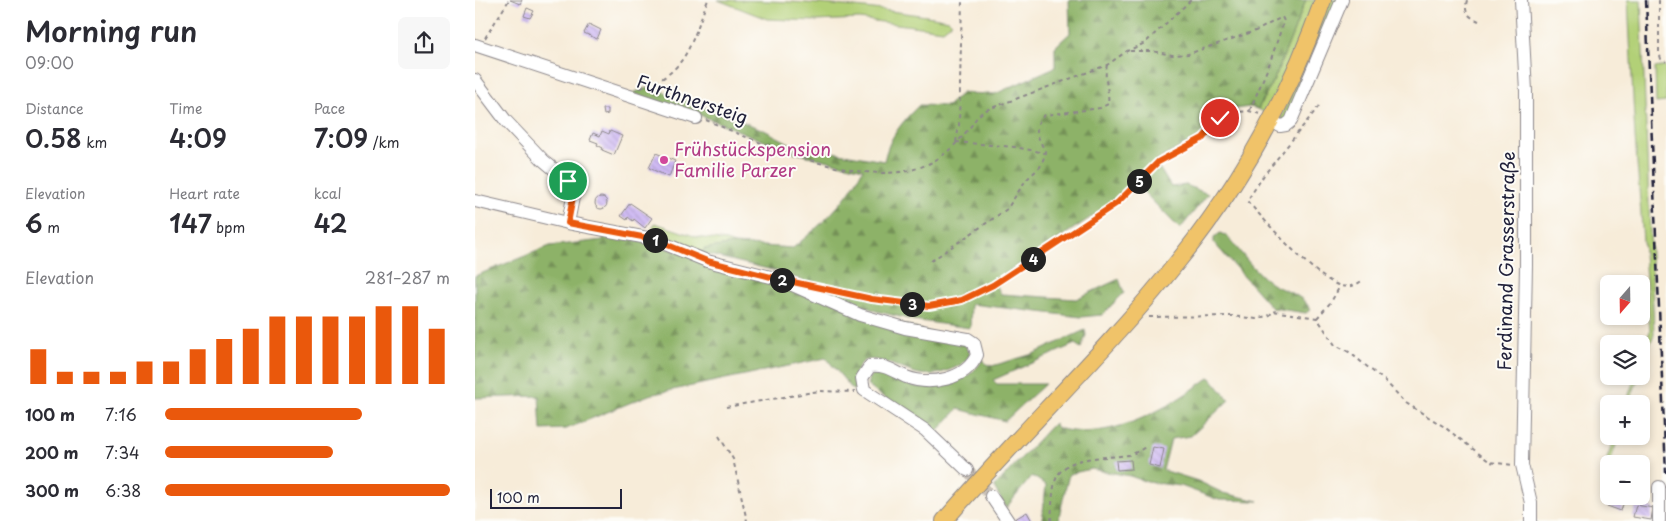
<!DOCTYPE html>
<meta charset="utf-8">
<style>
body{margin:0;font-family:"Playpen Sans",sans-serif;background:#f7f7f7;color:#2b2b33;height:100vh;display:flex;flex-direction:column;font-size:19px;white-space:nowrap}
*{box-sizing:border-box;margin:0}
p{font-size:16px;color:#7c7c81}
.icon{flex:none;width:28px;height:28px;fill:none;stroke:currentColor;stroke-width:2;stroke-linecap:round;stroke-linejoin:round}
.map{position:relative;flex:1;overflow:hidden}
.drawer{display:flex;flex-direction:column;background:#fff;width:475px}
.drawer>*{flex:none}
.needle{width:32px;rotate:200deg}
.controls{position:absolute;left:1125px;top:275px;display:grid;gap:10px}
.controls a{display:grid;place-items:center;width:50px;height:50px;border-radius:8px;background:#fff;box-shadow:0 2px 8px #0003;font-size:25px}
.scale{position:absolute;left:15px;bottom:12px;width:132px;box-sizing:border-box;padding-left:5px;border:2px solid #22223b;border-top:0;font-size:14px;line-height:18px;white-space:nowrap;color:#22223b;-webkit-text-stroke:4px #fdfcf7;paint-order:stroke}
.pin{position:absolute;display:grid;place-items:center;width:42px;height:42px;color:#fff;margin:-21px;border:2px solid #fff;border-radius:50%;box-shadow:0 1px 5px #0007}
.km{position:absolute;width:25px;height:25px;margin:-12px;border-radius:50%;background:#222;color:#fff;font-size:14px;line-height:25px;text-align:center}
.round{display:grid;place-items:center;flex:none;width:52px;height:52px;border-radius:8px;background:#f7f7f7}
.headline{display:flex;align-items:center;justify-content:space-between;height:85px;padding:0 25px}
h1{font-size:28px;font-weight:600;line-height:38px}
.metrics{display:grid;grid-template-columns:repeat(3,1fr);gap:8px;height:85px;padding:5px 25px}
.metrics div{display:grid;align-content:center}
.metrics b{font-size:25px;font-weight:600}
.metrics small{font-size:14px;font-weight:400}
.metrics p{font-size:14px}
.chart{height:140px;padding:10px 25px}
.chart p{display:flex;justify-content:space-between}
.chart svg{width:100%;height:90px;margin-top:5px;stroke:#ea580c;stroke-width:6}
ul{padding:0 25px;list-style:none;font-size:16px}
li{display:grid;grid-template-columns:80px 60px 1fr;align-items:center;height:38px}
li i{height:12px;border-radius:6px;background:#ea580c}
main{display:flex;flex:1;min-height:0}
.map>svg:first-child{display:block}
</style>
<main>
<section class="drawer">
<div class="headline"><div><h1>Morning run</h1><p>09:00</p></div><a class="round"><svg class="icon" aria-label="share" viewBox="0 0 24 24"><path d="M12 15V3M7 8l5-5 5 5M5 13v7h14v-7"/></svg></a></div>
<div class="metrics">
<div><p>Distance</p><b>0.58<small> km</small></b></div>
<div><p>Time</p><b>4:09</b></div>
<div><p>Pace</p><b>7:09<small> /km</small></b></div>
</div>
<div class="metrics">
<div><p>Elevation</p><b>6<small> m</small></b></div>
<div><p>Heart rate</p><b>147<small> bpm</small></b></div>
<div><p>kcal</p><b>42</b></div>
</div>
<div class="chart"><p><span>Elevation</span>281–287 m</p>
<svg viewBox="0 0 160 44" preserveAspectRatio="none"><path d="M5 44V27M15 44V38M25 44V38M35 44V38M45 44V33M55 44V33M65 44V27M75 44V22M85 44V17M95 44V11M105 44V11M115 44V11M125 44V11M135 44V6M145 44V6M155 44V17"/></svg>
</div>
<ul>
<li><b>100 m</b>7:16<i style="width:69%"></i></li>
<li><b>200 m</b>7:34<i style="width:59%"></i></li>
<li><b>300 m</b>6:38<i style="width:100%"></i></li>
</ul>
</section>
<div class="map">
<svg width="1191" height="521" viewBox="0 0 1191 521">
<defs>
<pattern id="forest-firs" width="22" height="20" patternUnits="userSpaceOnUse" patternTransform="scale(1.25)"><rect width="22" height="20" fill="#8db268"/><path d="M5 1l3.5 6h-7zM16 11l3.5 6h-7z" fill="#739057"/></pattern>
<pattern id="building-back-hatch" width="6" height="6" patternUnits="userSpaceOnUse" patternTransform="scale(1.25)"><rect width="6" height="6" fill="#ccb6f3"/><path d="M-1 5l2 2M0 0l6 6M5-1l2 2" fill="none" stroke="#af9cd1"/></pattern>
</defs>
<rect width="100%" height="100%" fill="#fdfcf7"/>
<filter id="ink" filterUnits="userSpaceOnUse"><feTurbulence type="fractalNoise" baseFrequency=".02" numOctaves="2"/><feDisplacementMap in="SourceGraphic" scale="10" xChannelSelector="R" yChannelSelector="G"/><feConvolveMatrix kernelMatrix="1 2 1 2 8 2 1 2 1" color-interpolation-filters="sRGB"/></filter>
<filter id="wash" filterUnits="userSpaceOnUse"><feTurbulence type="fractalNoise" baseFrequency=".0096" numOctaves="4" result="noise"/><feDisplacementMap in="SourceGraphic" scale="20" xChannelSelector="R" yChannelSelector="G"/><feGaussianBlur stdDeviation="1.12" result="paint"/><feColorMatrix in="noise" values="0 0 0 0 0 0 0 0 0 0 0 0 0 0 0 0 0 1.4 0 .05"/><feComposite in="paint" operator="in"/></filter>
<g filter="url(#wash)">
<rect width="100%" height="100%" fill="#f7ecd9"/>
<g fill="#b2d077" stroke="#6a7959">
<path d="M243,0C316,0 387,6 458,17L474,20L477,23L468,30L384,19L341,21L292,19Z"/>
<polygon points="831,0 840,0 822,47 791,113 783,109 801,75"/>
<polygon points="855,0 864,0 814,120 805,120"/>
<polygon points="1153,0 1166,0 1179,334 1166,368 1166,358 1175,331 1160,137"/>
<polygon points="1191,66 1191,102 1181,103 1180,68"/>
<polygon points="180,223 222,237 251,241 259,244 229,249 226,253 175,232"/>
<polygon points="1160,376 1164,376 1154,404 1151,404"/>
<polygon points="1140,436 1144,436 1132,471 1128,470"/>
</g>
<g fill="url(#forest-firs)" stroke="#586a52">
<path d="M594,0H831L801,75L783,109L775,107L752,110L737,122L726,136L680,161L696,187L711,185L733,194L705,229L659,182L621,214L519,281L526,294L601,299L644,279L649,293L627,315L606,317L496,304L495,328L438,320L401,311L306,272L226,253L229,249L259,244L318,248C348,223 370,204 388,169L316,152L225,115L157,93L176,87L289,130L318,145L409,161C414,137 427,122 444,105L472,106L487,93L520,94L580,67V47L595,33Z"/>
<path d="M745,233L752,236C765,251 778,270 794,282C806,291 830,294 835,310L831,313L797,308L739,243V238Z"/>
<path d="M129,234L179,244L490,344L495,353C492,361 487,365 479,368C468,373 456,376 445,374C421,370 376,336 382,389L378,390L351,358L174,395L91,429L66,430L64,396L0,398V276L75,246L128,240Z"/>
<path d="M610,330L611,335L606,348L600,344L518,380L522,384H570L530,421L483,409L461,433L394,387L393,379L399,372C410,371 418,379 428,383C456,394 493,385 508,359L511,364L517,366L558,354Z"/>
<path d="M735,377L754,400L716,436L696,439L688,470L723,481L748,493L784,501L744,500L706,486L672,482L655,476L616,469L594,474L583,521H567L571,485L557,476L531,508L519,487L579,423L582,428C636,443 693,408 735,377Z"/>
</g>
<g id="blocks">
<g fill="url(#building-back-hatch)">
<polygon points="35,0 47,0 45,4"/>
<polygon points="52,8 59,11 55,18 49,16"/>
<polygon points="114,24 126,30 122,39 109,33"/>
<polygon points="128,109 133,109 133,114 129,115"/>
<polygon points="127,131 134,134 135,131 147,136 139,155 127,150 128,148 122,145 123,143 115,140 118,133 125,136"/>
<polygon points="181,153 200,161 194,177 174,168"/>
<circle cx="126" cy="203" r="6"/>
<polygon points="155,203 177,218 170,228 159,219 158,221 153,217 152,220 146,216"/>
<polygon points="678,447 689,449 685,468 674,465"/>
<polygon points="656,460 657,469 642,470 641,461"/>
<polygon points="1135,496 1150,498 1146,511 1132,506"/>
<polygon points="1161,505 1178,508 1176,520 1158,517"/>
<polygon points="552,512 557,521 541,521 540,519"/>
</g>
</g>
</g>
<g filter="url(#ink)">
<use href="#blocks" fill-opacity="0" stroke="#8c878a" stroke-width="1"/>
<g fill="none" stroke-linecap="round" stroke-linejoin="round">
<polyline stroke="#ccc4b9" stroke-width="12" stroke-dasharray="12 6" stroke-linecap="butt" points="492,470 516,496"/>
<defs>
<g id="minor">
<polyline points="1046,0 1051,91 1051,265 1047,465 1056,503 1056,521"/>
<polyline points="0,45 221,118"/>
<polyline points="0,80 31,121 68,160 93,181 99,192 93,223"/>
<polyline points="796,120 805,126 811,125 816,121 867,0"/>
<path d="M0,201L93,223L178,239L232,261L304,279L385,315L430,328L493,339L499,343L502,355C491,380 455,386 431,377C418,371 410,364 395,366L387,378L389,390L450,430L492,470"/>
<polyline points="1184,487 1184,521"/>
<polyline points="516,496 533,521"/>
</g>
<path id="major" d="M469,521C546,432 631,352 704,260C767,182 815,94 848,0"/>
</defs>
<use href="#minor" stroke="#8c878a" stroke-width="14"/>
<use href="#major" stroke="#8c878a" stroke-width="18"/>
<g stroke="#8c878a" stroke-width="2" stroke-dasharray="4 4" stroke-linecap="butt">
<path d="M992,0C989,12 992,16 1004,21"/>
<polyline points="1184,0 1184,52 1186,59 1191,62"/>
<polyline points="10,38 34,0"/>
<polyline points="655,51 677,51 697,55 713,54 783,30 807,17 809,21 794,65 775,110"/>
<path d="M165,88C213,74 216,41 233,0"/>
<path d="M844,106L789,175L772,201C792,222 840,279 866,286C875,288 881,285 888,280"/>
<path d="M231,120C288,144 393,193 453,164C471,156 484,141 496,126C501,119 502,115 511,110L632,65L652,51L670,43L716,0"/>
<polyline points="481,142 484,126 487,0"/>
<polyline points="481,142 540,147 570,153"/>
<path d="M456,261L532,209L551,180L565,167L571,153C564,139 555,127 570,115L625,108L633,104C635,90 628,80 632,65"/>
<polyline points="357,291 397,299 454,306 487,300 518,285 642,203 683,163 728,138 738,123 753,113 774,111 785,114"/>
<polyline points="674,317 757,316 781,319 795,315 798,311 842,318 860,345 874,352 910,381 931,403 968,426 1015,462 1037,465"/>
<polyline points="842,318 856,302 865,286"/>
<polyline points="251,407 344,391 380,392"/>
<polyline points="244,436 258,459 272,521"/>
<path d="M576,521C577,508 577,494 580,482C588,453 631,459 653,455C659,454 665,450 671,447"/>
</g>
<use href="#minor" stroke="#fff" stroke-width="12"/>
<use href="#major" stroke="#f0c369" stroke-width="16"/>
<polyline stroke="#22223b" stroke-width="2.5" stroke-dasharray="8 4" stroke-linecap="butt" points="1171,0 1191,473"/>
</g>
</g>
<g fill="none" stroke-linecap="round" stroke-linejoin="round" filter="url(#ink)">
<defs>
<polyline id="route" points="93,181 99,192 93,223 178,239 232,261 304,279 397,299 454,306 487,300 518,285 553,262 642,203 683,162 728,138 745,118"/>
</defs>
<use href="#route" stroke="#fff" stroke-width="10"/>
<use href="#route" stroke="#ea580c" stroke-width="6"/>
</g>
<circle fill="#d1479c" stroke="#fdfcf7" stroke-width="2" cx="189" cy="160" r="5"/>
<g text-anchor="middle" stroke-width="4" stroke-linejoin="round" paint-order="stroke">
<g font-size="18" fill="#22223b" stroke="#fdfcf7">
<text transform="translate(217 100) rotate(19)" y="6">Furthnersteig</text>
<text transform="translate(1032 261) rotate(-89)" y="6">Ferdinand Grasserstraße</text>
</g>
<g font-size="18" fill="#b23c85" stroke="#fdfcf7" text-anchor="start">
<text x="199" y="156">Frühstückspension<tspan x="199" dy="21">Familie Parzer</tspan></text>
</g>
</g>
</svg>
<div class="controls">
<a><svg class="needle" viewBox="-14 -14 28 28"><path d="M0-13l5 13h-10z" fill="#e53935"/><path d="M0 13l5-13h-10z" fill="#7c7c81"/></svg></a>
<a><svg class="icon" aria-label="layers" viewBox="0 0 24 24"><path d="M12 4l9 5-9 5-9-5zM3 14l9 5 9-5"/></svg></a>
<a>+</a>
<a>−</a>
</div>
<div class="scale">100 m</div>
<div class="pin" style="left:93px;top:181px;background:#1e9e55"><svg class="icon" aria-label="arrive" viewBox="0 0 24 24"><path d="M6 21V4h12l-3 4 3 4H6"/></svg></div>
<div class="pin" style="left:745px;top:118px;background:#d93025"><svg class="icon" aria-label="check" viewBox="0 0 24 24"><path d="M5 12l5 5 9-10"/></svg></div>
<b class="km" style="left:180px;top:240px">1</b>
<b class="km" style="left:307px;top:280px">2</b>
<b class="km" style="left:437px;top:304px">3</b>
<b class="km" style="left:558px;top:259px">4</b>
<b class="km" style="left:664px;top:181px">5</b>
</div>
</main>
